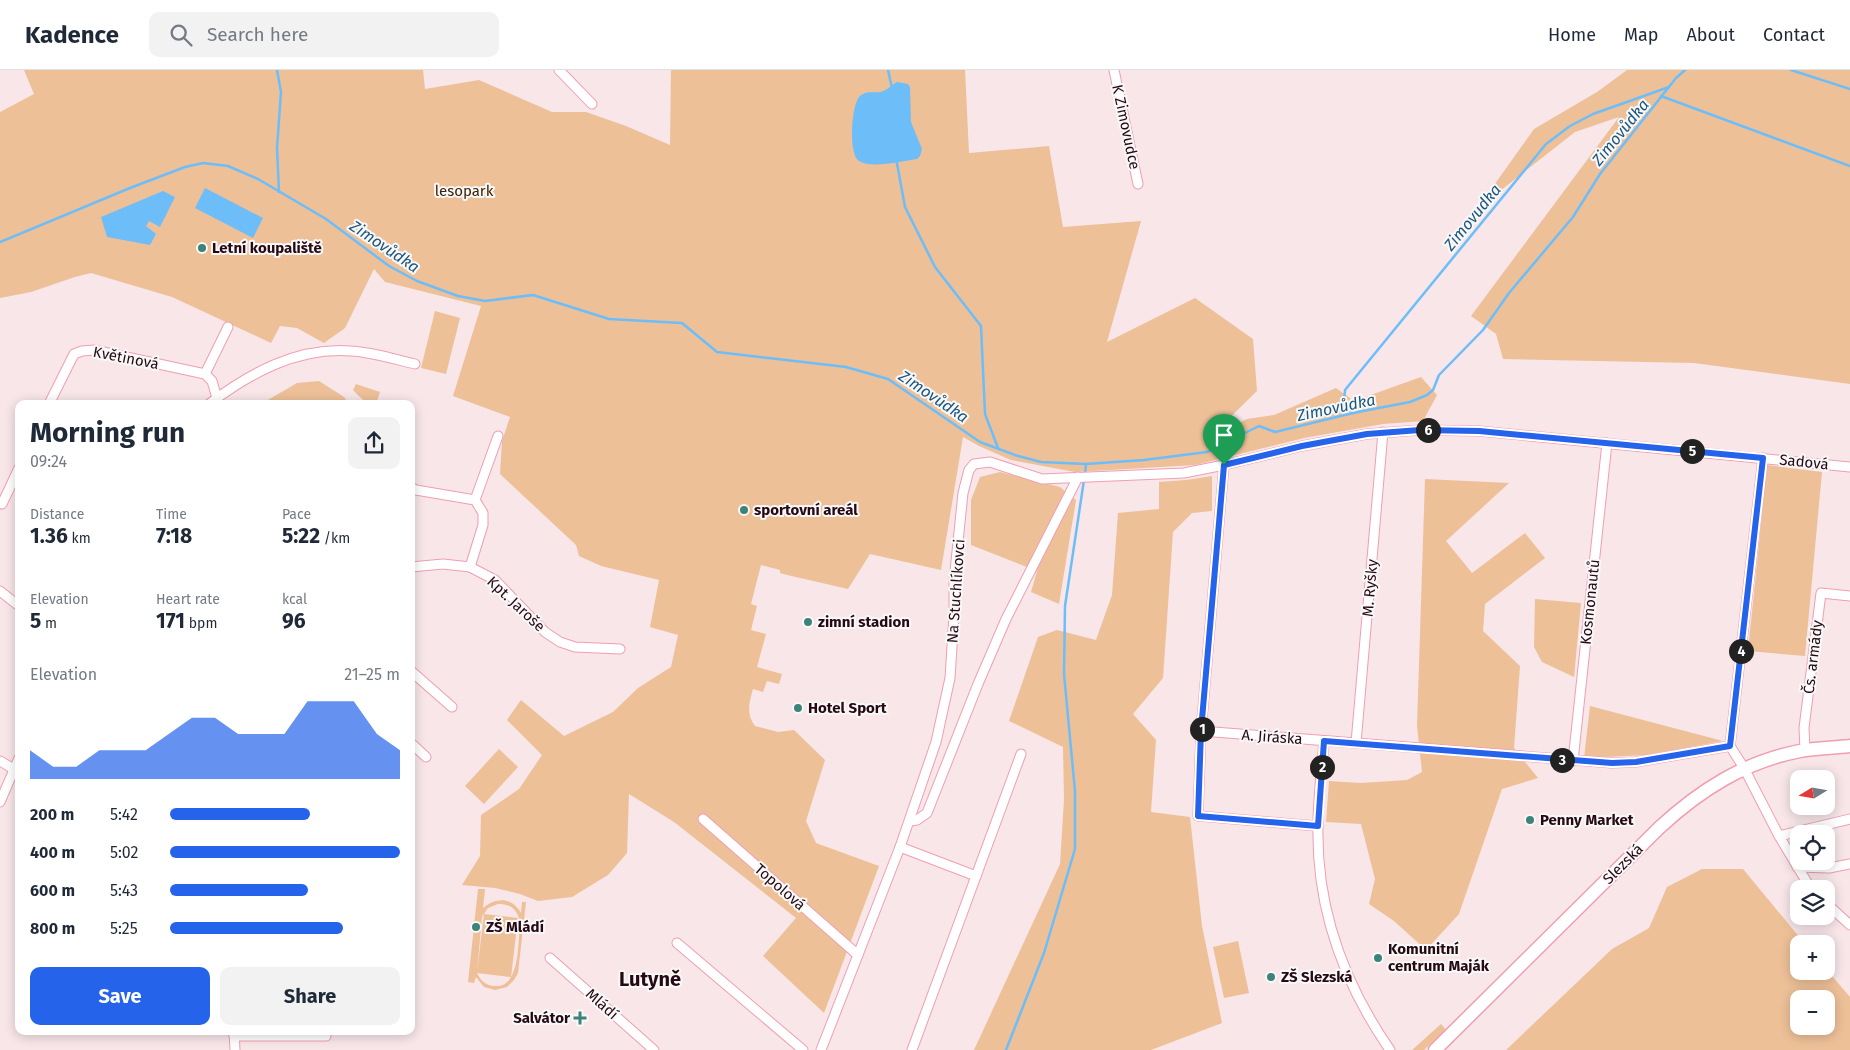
<!DOCTYPE html>
<meta charset="utf-8">
<style>
body{margin:0;font-family:"Fira Sans",sans-serif;background:#f2f2f3;color:#1f2937;height:100vh;display:flex;flex-direction:column;font-size:19px;white-space:nowrap}
*{box-sizing:border-box;margin:0}
p{font-size:16px;color:#747a83}
.icon{flex:none;width:28px;height:28px;fill:none;stroke:currentColor;stroke-width:2;stroke-linecap:round;stroke-linejoin:round}
.map{position:relative;flex:1;overflow:hidden}
.drawer{position:absolute;left:15px;top:330px;width:400px;height:635px;display:flex;flex-direction:column;background:#fff;border-radius:10px;box-shadow:0 2px 12px #0003}
.drawer>*{flex:none}
.needle{width:32px;rotate:259deg}
.fabs{position:absolute;left:1790px;top:700px;display:grid;gap:10px}
.fabs a{display:grid;place-items:center;width:45px;height:45px;border-radius:10px;background:#fff;box-shadow:0 2px 12px #0003;font-size:25px}
.pin{position:absolute;display:grid;place-items:center;width:42px;height:42px;color:#fff;margin:-51px -21px;border-radius:50% 50% 50% 0;rotate:-45deg;box-shadow:0 0 5px #0007}
.pin .icon{rotate:45deg}
.km{position:absolute;width:25px;height:25px;margin:-12px;border-radius:50%;background:#222;color:#fff;font-size:14px;line-height:25px;text-align:center}
.round{display:grid;place-items:center;flex:none;width:52px;height:52px;border-radius:10px;background:#f2f2f3}
.summary{display:flex;align-items:center;justify-content:space-between;height:85px;padding:0 15px}
h1{font-size:28px;font-weight:700;line-height:38px}
.stats{display:grid;grid-template-columns:repeat(3,1fr);gap:8px;height:85px;padding:5px 15px}
.stats div{display:grid;align-content:center}
.stats b{font-size:21px;font-weight:700}
.stats small{font-size:14px;font-weight:400}
.stats p{font-size:14px}
.chart{height:140px;padding:10px 15px}
.chart p{display:flex;justify-content:space-between}
.chart svg{width:100%;height:90px;margin-top:5px;fill:#2563eb;opacity:.7}
.cta{display:flex;gap:10px;margin-top:auto;padding:10px 15px}
.cta a{flex:1;height:58px;border-radius:10px;background:#2563eb;color:#fff;font-size:20px;font-weight:700;line-height:58px;text-align:center}
.cta a+a{background:#f2f2f3;color:#1f2937}
ul{padding:0 15px;list-style:none;font-size:16px}
li{display:grid;grid-template-columns:80px 60px 1fr;align-items:center;height:38px}
li i{height:12px;border-radius:6px;background:#2563eb}
header{display:flex;align-items:center;gap:30px;box-sizing:border-box;height:70px;padding:0 25px;background:#fff;border-bottom:1px solid #e0e1e3}
header strong{font-size:24px}
nav{display:flex;gap:28px;margin-inline-start:auto;font-size:18px}
.search{width:350px;height:45px;background:#f2f2f3;display:flex;align-items:center;gap:12px;box-sizing:border-box;padding:0 18px;border-radius:10px;color:#747a83;font-size:19px}
.map>svg:first-child{display:block}
</style>
<header>
<strong>Kadence</strong>
<div class="search"><svg class="icon" aria-label="search" viewBox="0 0 24 24"><circle cx="10" cy="10" r="6"/><path d="M15 15l6 6"/></svg>Search here</div>
<nav><a>Home</a><a>Map</a><a>About</a><a>Contact</a></nav>
</header>
<div class="map">
<svg width="1850" height="980" viewBox="0 0 1850 980">
<rect width="100%" height="100%" fill="#f8e6e9"/>
<g fill="#edc098" fill-rule="evenodd">
<path d="M24,0H423L425,19L479,10L552,42H586L626,56L670,75L671,0H965L969,83L1049,76L1063,157L1141,151L1107,272L1195,228L1253,269L1257,321L1211,366L1247,349L1274,345L1336,318L1354,331L1421,307L1437,325L1423,351L1383,354L1304,368L1195,395L1075,402L1011,390L979,376L963,367L941,500L870,484L848,519L783,504L780,503V500L761,495L751,534L757,536L751,560L766,564L757,597L782,604L779,614L767,611L763,622L753,619C749,633 746,644 755,656L778,662L794,660L825,690L806,751L816,773L879,796L824,943L763,886L796,848L674,752L629,724L627,783L608,805L572,827L538,831L520,824L495,818L462,815L480,786L481,745L519,719L542,685L507,650L521,630L564,666L613,642L638,618L671,597L678,565L650,557L659,510L601,496L579,486L576,475L500,404L502,371L510,347L453,326L481,236L385,212L374,199L345,258L324,273L297,258L280,256L271,273L172,227L91,203L75,207L31,222L0,228V42L34,24Z"/>
<polygon points="1627,0 1850,0 1850,314 1694,293 1503,289 1496,264 1471,246 1619,47 1575,62 1477,139 1534,59 1597,22"/>
<polygon points="435,241 460,248 446,304 421,298"/>
<polygon points="319,311 344,327 349,334 261,334 297,313"/>
<path d="M356,314L380,322L376,334C365,334 360,327 353,320Z"/>
<polygon points="1767,395 1822,402 1805,586 1748,581"/>
<polygon points="1000,402 1060,417 1076,430 1059,534 1031,522 1037,501 971,475 971,430 980,407"/>
<polygon points="1212,406 1212,441 1192,443 1173,462 1163,608 1133,644 1156,670 1151,742 1190,747 1202,856 1222,953 1151,980 974,980 1060,794 1064,730 1063,677 1009,651 1038,567 1057,560 1096,570 1112,525 1118,443 1159,439 1159,412 1186,410"/>
<polygon points="1425,409 1509,413 1446,471 1472,503 1525,463 1545,488 1485,534 1483,561 1520,596 1514,678 1538,708 1502,719 1459,844 1426,880 1394,851 1369,834 1375,809 1361,754 1326,752 1329,711 1361,713 1407,710 1422,702 1417,656"/>
<polygon points="1535,529 1581,533 1574,607 1542,592 1534,577"/>
<polygon points="1590,636 1723,671 1647,685 1584,688"/>
<polygon points="499,679 518,697 484,734 465,716"/>
<path d="M1702,799H1743L1805,874H1799V901H1826V899L1850,927V980H1506L1612,879L1649,858L1667,817ZM1799,929H1826V956H1799Z"/>
<path d="M478,819H485L483,838C496,827 512,827 521,843L522,832H526L518,903L514,910L507,917L495,920L484,917L476,907L474,913L468,912ZM498,834C510,833 517,840 520,851C518,869 521,918 495,916C486,916 480,910 477,903L511,907L518,848L484,844L477,902L482,847L488,838Z"/>
<polygon points="1238,871 1249,923 1224,928 1213,877"/>
<polygon points="1441,954 1446,960 1424,980 1412,980"/>
</g>
<g fill="#6dbdf9">
<path d="M897,12L908,14L910,17L911,52L922,79L920,86L917,89C903,91 872,99 859,91C848,84 851,32 861,25C867,21 874,23 880,22C886,21 892,15 897,12Z"/>
<polygon points="205,118 263,148 253,168 195,138"/>
<polygon points="163,121 175,127 160,157 149,151 146,156 156,164 150,175 107,167 101,147"/>
</g>
<g fill="none" stroke-linecap="round" stroke-linejoin="round">
<g stroke="#6dbdf9" stroke-width="2.5">
<polyline points="277,0 281,22 277,78 279,122"/>
<polyline points="888,0 892,18"/>
<polyline points="1791,0 1850,19"/>
<polyline points="1661,26 1850,96"/>
<polyline points="896,88 905,137 935,197 981,256 985,344 998,378"/>
<polyline points="0,172 130,118 185,97 203,93 228,96 258,109 326,149 389,196 417,211 458,226 485,231 533,225 609,249 682,253 717,282 846,297 888,309 980,372 1018,386 1041,392 1086,394 1144,390 1207,382 1259,356 1275,362 1353,343 1410,332 1427,325 1433,320 1439,305 1483,260 1509,223 1573,147 1600,104 1676,8 1685,0"/>
<polyline points="1353,343 1344,332 1345,320 1546,74 1570,56 1593,44 1669,17"/>
<polyline points="1085,404 1086,394"/>
<polyline points="1006,980 1044,883 1075,779 1075,721 1064,604 1065,536 1084,410"/>
</g>
<defs>
<g id="street">
<polyline points="559,0 592,34"/>
<polyline points="1114,0 1138,114"/>
<polyline points="205,304 228,257"/>
<polyline points="49,334 74,284 82,281 94,280 205,304 212,311 217,328"/>
<path d="M209,334C250,303 297,277 351,281C372,282 394,289 415,294"/>
<polyline points="1763,388 1730,676 1744,698 1779,766 1811,819"/>
<polyline points="1224,395 1201,661 1198,746 1317,756"/>
<polyline points="411,417 416,420 475,430 483,443 483,455 470,497"/>
<polyline points="475,430 498,366"/>
<polyline points="2,434 19,398"/>
<polyline points="411,497 443,494 470,497 495,510 545,562 560,572 575,577 620,579"/>
<polyline points="0,521 19,536"/>
<polyline points="411,601 452,637"/>
<polyline points="1201,661 1612,693 1636,692 1730,676"/>
<path d="M1324,671C1322,698 1318,727 1318,755C1316,838 1343,912 1390,980"/>
<polyline points="411,673 426,687"/>
<polyline points="1356,673 1383,362"/>
<polyline points="1805,680 1804,658 1821,523 1850,526"/>
<polyline points="0,691 19,702"/>
<polyline points="1573,691 1607,373"/>
<polyline points="0,732 19,688"/>
<polyline points="703,749 858,885"/>
<polyline points="910,751 917,750 927,743 978,614 1006,549 1078,407"/>
<polyline points="1779,766 1850,749"/>
<polyline points="900,777 976,806"/>
<polyline points="1797,797 1829,798 1850,794"/>
<polyline points="1826,833 1850,855"/>
<polyline points="677,873 803,980"/>
<polyline points="550,888 654,980"/>
<polyline points="234,961 235,980"/>
<polyline points="234,966 326,966"/>
<polyline points="821,980 900,777 936,672 950,608 954,545 954,511 963,423 969,400 974,394 990,392 1042,409 1184,403 1224,395 1302,376 1367,364 1420,360 1479,361 1850,397"/>
<polyline points="912,980 1021,684"/>
</g>
<path id="secondary" d="M1435,980L1659,758C1700,720 1744,692 1800,681C1816,678 1833,678 1850,676"/>
</defs>
<use href="#street" stroke="#f09eb3" stroke-width="11"/>
<use href="#secondary" stroke="#f09eb3" stroke-width="15"/>
<use href="#street" stroke="#fff" stroke-width="9"/>
<use href="#secondary" stroke="#fff" stroke-width="12"/>
</g>
<g fill="none" stroke-linecap="round" stroke-linejoin="round">
<defs>
<polygon id="route" points="1420,360 1479,361 1763,388 1730,676 1636,692 1612,693 1324,671 1318,756 1198,746 1201,661 1224,395 1302,376 1367,364"/>
</defs>
<use href="#route" stroke="#fff" stroke-width="10"/>
<use href="#route" stroke="#2563eb" stroke-width="6"/>
</g>
<g fill="#3e8379" stroke="#f8f8f8" stroke-width="2">
<circle cx="202" cy="178" r="5"/>
<circle cx="744" cy="440" r="5"/>
<circle cx="808" cy="552" r="5"/>
<circle cx="798" cy="638" r="5"/>
<circle cx="1530" cy="750" r="5"/>
<circle cx="476" cy="857" r="5"/>
<circle cx="1378" cy="888" r="5"/>
<circle cx="1271" cy="907" r="5"/>
<path d="M577.5 940.5h5v5h5v5h-5v5h-5v-5h-5v-5h5z"/>
</g>
<g text-anchor="middle" stroke-width="4" stroke-linejoin="round" paint-order="stroke">
<g font-size="15" fill="#260913" stroke="#f8f8f8">
<text transform="translate(1126 57) rotate(78)" y="5">K Zimovudce</text>
<text transform="translate(126 288) rotate(11)" y="5">Květinová</text>
<text transform="translate(1804 392) rotate(6)" y="5">Sadová</text>
<text transform="translate(1370 518) rotate(-85)" y="5">M. Ryšky</text>
<text transform="translate(956 521) rotate(-86)" y="5">Na Stuchlíkovci</text>
<text transform="translate(1590 532) rotate(-84)" y="5">Kosmonautů</text>
<text transform="translate(516 534) rotate(43)" y="5">Kpt. Jaroše</text>
<text transform="translate(1813 587) rotate(-83)" y="5">Čs. armády</text>
<text transform="translate(1272 667) rotate(4)" y="5">A. Jiráska</text>
<text transform="translate(1623 794) rotate(-45)" y="5">Slezská</text>
<text transform="translate(780 817) rotate(41)" y="5">Topolová</text>
<text transform="translate(602 934) rotate(42)" y="5">Mládí</text>
</g>
<g font-size="15" fill="#3e2306" stroke="#f8f8f8">
<text x="464" y="126">lesopark</text>
</g>
<g font-size="15" font-weight="bold" fill="#260913" stroke="#f8f8f8" text-anchor="start">
<text x="212" y="183">Letní koupaliště</text>
<text x="754" y="445">sportovní areál</text>
<text x="818" y="557">zimní stadion</text>
<text x="808" y="643">Hotel Sport</text>
<text x="1540" y="755">Penny Market</text>
<text x="486" y="862">ZŠ Mládí</text>
<text x="1388" y="884">Komunitní<tspan x="1388" dy="17">centrum Maják</tspan></text>
<text x="1281" y="912">ZŠ Slezská</text>
<text x="570" y="953" text-anchor="end">Salvátor</text>
</g>
<g font-size="16" font-style="italic" fill="#1c567e" stroke="#f8f8f8">
<text transform="translate(1620 62) rotate(-51)" y="6">Zimovůdka</text>
<text transform="translate(1472 147) rotate(-51)" y="6">Zimovudka</text>
<text transform="translate(385 176) rotate(34)" y="6">Zimovůdka</text>
<text transform="translate(934 326) rotate(34)" y="6">Zimovůdka</text>
<text transform="translate(1336 337) rotate(-12)" y="6">Zimovůdka</text>
</g>
<g font-size="20" font-weight="bold" fill="#260913" stroke="#f8f8f8">
<text x="650" y="916">Lutyně</text>
</g>
</g>
</svg>
<div class="fabs">
<a><svg class="needle" viewBox="-14 -14 28 28"><path d="M0-13l5 13h-10z" fill="#e53935"/><path d="M0 13l5-13h-10z" fill="#747a83"/></svg></a>
<a><svg class="icon" aria-label="locate" viewBox="0 0 24 24"><circle cx="12" cy="12" r="6"/><path d="M12 2v4M12 18v4M2 12h4M18 12h4"/></svg></a>
<a><svg class="icon" aria-label="layers" viewBox="0 0 24 24"><path d="M12 4l9 5-9 5-9-5zM3 14l9 5 9-5"/></svg></a>
<a>+</a>
<a>−</a>
</div>
<div class="pin" style="left:1224px;top:395px;background:#1e9e55"><svg class="icon" aria-label="arrive" viewBox="0 0 24 24"><path d="M6 21V4h12l-3 4 3 4H6"/></svg></div>
<b class="km" style="left:1202px;top:659px">1</b>
<b class="km" style="left:1322px;top:697px">2</b>
<b class="km" style="left:1562px;top:690px">3</b>
<b class="km" style="left:1741px;top:581px">4</b>
<b class="km" style="left:1692px;top:381px">5</b>
<b class="km" style="left:1428px;top:360px">6</b>
<section class="drawer">
<div class="summary"><div><h1>Morning run</h1><p>09:24</p></div><a class="round"><svg class="icon" aria-label="share" viewBox="0 0 24 24"><path d="M12 15V3M7 8l5-5 5 5M5 13v7h14v-7"/></svg></a></div>
<div class="stats">
<div><p>Distance</p><b>1.36<small> km</small></b></div>
<div><p>Time</p><b>7:18</b></div>
<div><p>Pace</p><b>5:22<small> /km</small></b></div>
</div>
<div class="stats">
<div><p>Elevation</p><b>5<small> m</small></b></div>
<div><p>Heart rate</p><b>171<small> bpm</small></b></div>
<div><p>kcal</p><b>96</b></div>
</div>
<div class="chart"><p><span>Elevation</span>21–25 m</p>
<svg viewBox="0 0 160 44" preserveAspectRatio="none"><path d="M0 44V30L10 38L20 38L30 30L40 30L50 30L60 22L70 14L80 14L90 22L100 22L110 22L120 6L130 6L140 6L150 22L160 30V44z"/></svg>
</div>
<ul>
<li><b>200 m</b>5:42<i style="width:61%"></i></li>
<li><b>400 m</b>5:02<i style="width:100%"></i></li>
<li><b>600 m</b>5:43<i style="width:60%"></i></li>
<li><b>800 m</b>5:25<i style="width:75%"></i></li>
</ul>
<div class="cta"><a>Save</a><a>Share</a></div>
</section>
</div>
